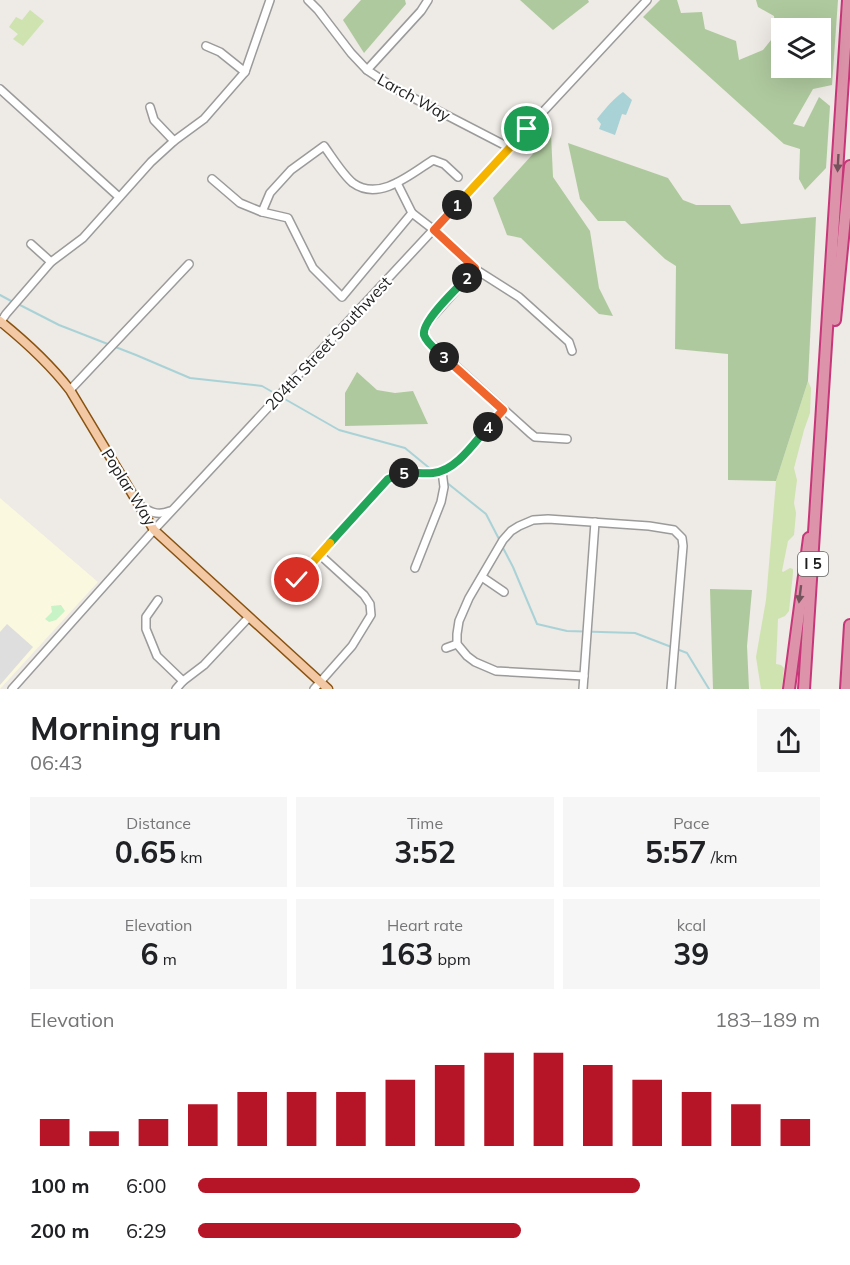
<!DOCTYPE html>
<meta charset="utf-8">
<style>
body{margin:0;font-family:Mulish,sans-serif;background:#f6f6f6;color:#202124;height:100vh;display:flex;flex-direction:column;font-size:22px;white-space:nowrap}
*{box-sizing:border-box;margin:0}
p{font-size:20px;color:#757577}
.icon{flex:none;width:33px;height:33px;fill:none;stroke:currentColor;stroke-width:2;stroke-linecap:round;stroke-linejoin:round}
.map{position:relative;height:689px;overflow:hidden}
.side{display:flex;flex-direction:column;background:#fff;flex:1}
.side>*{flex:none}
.controls{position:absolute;left:771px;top:18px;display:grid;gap:12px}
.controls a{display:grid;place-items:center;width:60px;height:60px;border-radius:0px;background:#fff;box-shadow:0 6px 24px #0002;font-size:30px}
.pin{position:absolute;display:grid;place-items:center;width:51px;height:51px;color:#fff;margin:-26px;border:3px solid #fff;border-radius:50%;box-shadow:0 2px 6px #0007}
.km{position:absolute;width:30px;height:30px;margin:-15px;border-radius:50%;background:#222;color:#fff;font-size:16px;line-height:30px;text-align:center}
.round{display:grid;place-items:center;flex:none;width:63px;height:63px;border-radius:0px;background:#f6f6f6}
.headline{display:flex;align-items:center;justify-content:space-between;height:102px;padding:0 30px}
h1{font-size:33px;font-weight:700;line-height:45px}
.figures{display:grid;grid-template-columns:repeat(3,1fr);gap:9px;height:102px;padding:6px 30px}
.figures div{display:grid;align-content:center;border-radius:0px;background:#f6f6f6;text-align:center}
.figures b{font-size:30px;font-weight:700}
.figures small{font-size:16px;font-weight:400}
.figures p{font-size:16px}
.chart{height:168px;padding:12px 30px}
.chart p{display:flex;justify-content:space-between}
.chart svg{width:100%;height:108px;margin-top:6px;stroke:#b61528;stroke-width:6}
ul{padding:0 30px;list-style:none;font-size:20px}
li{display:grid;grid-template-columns:96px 72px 1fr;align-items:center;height:45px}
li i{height:15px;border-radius:8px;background:#b61528}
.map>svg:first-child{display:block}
</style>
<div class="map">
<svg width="850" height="689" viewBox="0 0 850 689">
<rect width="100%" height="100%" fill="#eeeae5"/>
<polygon fill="#fbf8e0" points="0,498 98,582 0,689"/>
<g fill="#cfe3b0">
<polygon points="30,10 44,21 23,46 13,39 18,34 9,27 16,17 22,20"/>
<polygon points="808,381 811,388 810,413 804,430 794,468 797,480 794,503 796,513 794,535 788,541 782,571 783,572 790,568 793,569 793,573 789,611 785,616 778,619 776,664 781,665 784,668 782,689 761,689 756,657 766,600 776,481"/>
</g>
<g fill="#afc99e" fill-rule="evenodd">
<polygon points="361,0 405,0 406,4 364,53 343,20"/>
<polygon points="520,0 588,0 589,2 553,30"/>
<path d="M660,0H677L681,13L702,12L705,29L736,41L739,60L763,50L775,35L774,16L758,7L756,0H838L832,85L813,89L793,124L804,127L819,97L830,106L826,168L805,190L799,179L800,149L784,144L643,17ZM782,28H820V68H782Z"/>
<polygon points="551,134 553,177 590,231 599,288 613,316 599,314 521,238 507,235 493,198"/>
<polygon points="568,143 668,178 683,200 696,205 730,205 741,224 816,217 808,381 776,481 728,480 728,354 675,349 676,266 665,259 625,221 598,221 580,199"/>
<polygon points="357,372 377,390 395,393 413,391 428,424 345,426 345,393"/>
<polygon points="710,589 752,590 747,646 749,689 713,689"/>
</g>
<polygon fill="#c7f3c6" points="61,605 65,611 56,620 49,622 45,619 52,612 51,606"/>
<polygon fill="#dedede" points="7,624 33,647 0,685 0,632"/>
<path fill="#a9d2d7" d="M623,92L632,100L626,115L622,114L615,135L599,129L601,124L597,119C605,109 612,100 623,92Z"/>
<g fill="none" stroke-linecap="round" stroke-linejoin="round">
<g stroke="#a9d2d7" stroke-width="2">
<polyline points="0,295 13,302"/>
<polyline points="18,304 59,325 136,355 190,378 262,386 339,430 405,448 433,471"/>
<polyline points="446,482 486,514 500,541"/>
<polyline points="502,546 513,567 537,624 567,631 635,633 687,653 709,689"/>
</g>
<defs>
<g id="minor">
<polyline points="308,0 318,10 351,53 367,70 394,88 510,148"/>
<polyline points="206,46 220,52 245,72"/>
<polyline points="367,70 421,11 428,0"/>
<polyline points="0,89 119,197"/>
<polyline points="150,107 154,120 174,141"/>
<polyline points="212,179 240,203 262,212 288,218 313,268 342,297 412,213 434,230 475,269 519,297 569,342 572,351"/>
<polyline points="397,183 412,213"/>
<path d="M262,212L270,193L291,170L324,146C332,157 343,175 353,183C379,202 411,174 433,160L444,164L458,177"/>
<polyline points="31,244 51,262"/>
<polyline points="475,269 427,323 424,334 427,340 530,433 535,437 567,439"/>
<polyline points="0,323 6,314 51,262 83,238 151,162 174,141 204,119 245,72 270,0"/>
<polyline points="70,390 189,264"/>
<path d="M139,505C150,512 157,516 170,511"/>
<polyline points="415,568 441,502 444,487 442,471"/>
<polyline points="482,577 504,592"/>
<path d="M297,580L388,479C394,476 400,473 407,472C419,471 430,476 442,471C448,469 453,464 459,460L503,410"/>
<polyline points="158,600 146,617 146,629 157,656 183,681"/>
<polyline points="446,648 457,644"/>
<polyline points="584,676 496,671 475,662 467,656 457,644 457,634 459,621 469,598 503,540 511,531 519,526 533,520 548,519 649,526 674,530 682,538 683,546 671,689"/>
<polyline points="12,689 154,530 647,0"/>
<polyline points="176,689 183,681 204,665 249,617"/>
<polyline points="314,689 352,646 371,615 370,604 364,595 319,554"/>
<polyline points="583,689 595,522"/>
</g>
<path id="major" d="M0,321C26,342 50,364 70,390L154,530L328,689"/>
<g id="highway">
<polyline points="835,320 850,166"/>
<polyline points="789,689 809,538"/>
<polyline points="804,689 848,0"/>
<polyline points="846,689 850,625"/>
</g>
</defs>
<use href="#minor" stroke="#9b9b9b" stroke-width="10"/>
<use href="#major" stroke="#885210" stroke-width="11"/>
<use href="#highway" stroke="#c73679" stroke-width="14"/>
<use href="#minor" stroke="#fff" stroke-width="7"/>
<use href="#major" stroke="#f2c8a5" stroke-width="8"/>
<use href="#highway" stroke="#dd94aa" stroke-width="10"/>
</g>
<defs><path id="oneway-solid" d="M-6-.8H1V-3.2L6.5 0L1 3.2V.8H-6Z" transform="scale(1.5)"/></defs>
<g fill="#74535d">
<use href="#oneway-solid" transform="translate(838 163) rotate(93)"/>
<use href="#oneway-solid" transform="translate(800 594) rotate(97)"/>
</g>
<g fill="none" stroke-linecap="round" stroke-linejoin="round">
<defs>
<polyline id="split-1" points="457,205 527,129"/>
<polyline id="split-2" points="457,205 434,230 475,268 467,278"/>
<path id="split-3" d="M444,357C438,351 427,344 424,335C421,322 457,288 467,278"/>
<polyline id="split-4" points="444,357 503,410 488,427"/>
<path id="split-5" d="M404,473C413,472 423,474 433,473C456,471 474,443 488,427"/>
<polyline id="split-6" points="330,543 388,479 404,473"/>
<polyline id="split-7" points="297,580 330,543"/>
</defs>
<use href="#split-1" stroke="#fff" stroke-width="12"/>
<use href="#split-2" stroke="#fff" stroke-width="12"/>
<use href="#split-3" stroke="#fff" stroke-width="12"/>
<use href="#split-4" stroke="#fff" stroke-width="12"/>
<use href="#split-5" stroke="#fff" stroke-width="12"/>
<use href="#split-6" stroke="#fff" stroke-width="12"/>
<use href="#split-7" stroke="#fff" stroke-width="12"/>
<use href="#split-1" stroke="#f5b400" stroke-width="8"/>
<use href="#split-2" stroke="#f0652b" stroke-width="8"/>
<use href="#split-3" stroke="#22a559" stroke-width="8"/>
<use href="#split-4" stroke="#f0652b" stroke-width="8"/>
<use href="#split-5" stroke="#22a559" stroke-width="8"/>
<use href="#split-6" stroke="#22a559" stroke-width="8"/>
<use href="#split-7" stroke="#f5b400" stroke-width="8"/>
</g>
<g text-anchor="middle" stroke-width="4.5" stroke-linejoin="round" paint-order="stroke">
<rect fill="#fff" stroke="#626262" stroke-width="1.5" x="798" y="552" width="30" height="24" rx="4.5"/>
<g font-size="15" font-weight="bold" fill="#1e1e1e">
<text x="813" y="569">I 5</text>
</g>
<g font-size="16" fill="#1e1e1e" stroke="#fff">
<text transform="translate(414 97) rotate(29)" y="6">Larch Way</text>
<text transform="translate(328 343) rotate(-47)" y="6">204th Street Southwest</text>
<text transform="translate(129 487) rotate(58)" y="6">Poplar Way</text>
</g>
</g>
</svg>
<div class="controls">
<a><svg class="icon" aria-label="layers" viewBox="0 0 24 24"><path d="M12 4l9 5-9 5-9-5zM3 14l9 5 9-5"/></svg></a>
</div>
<div class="pin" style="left:527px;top:129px;background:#1e9e55"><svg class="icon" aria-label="arrive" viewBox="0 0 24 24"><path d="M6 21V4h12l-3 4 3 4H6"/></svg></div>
<div class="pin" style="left:297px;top:580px;background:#d93025"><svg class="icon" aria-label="check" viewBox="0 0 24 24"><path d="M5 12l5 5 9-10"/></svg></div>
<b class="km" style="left:457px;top:205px">1</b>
<b class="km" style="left:467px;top:278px">2</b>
<b class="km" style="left:444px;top:357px">3</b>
<b class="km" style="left:488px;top:427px">4</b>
<b class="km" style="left:404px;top:473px">5</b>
</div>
<section class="side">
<div class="headline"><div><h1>Morning run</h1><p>06:43</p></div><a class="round"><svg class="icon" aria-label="share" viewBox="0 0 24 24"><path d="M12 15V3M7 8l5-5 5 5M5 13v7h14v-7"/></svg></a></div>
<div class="figures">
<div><p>Distance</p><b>0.65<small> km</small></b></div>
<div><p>Time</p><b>3:52</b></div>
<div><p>Pace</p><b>5:57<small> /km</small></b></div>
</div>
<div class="figures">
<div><p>Elevation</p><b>6<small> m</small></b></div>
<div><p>Heart rate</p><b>163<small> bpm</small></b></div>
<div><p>kcal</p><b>39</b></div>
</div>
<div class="chart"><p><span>Elevation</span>183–189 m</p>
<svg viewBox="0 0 160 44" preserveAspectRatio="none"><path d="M5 44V33M15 44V38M25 44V33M35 44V27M45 44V22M55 44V22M65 44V22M75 44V17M85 44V11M95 44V6M105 44V6M115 44V11M125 44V17M135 44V22M145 44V27M155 44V33"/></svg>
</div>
<ul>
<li><b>100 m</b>6:00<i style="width:71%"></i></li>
<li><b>200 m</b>6:29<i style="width:52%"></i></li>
</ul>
</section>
